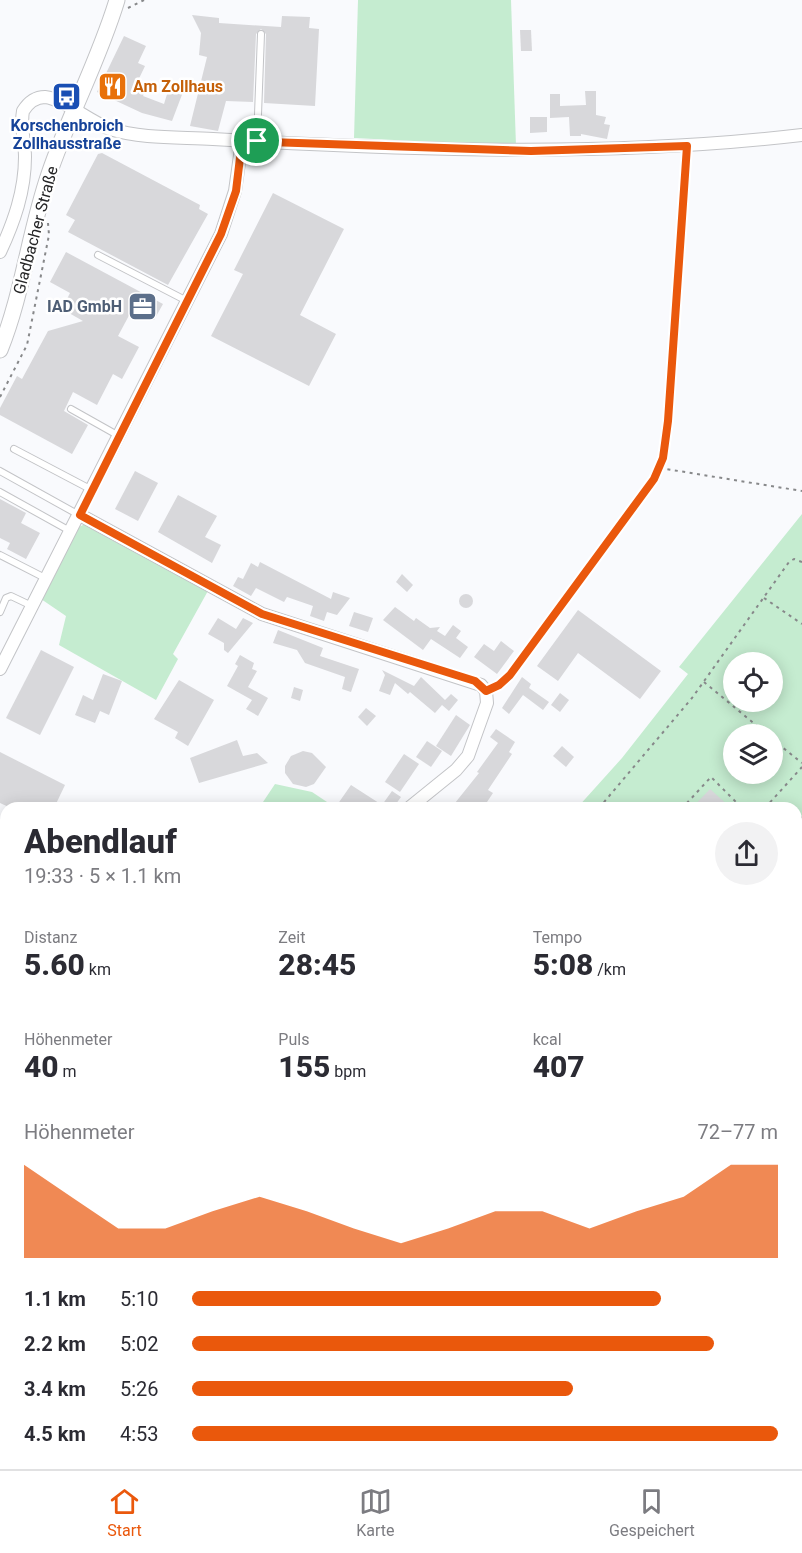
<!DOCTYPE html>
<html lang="de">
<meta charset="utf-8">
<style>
body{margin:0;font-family:Roboto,sans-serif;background:#f2f2f3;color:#2b2b33;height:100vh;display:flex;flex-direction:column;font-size:22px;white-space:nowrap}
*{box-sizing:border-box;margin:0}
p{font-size:20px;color:#7c7c81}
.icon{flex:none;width:33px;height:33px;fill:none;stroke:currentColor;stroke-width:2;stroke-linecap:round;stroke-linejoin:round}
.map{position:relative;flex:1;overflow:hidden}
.sheet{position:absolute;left:0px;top:802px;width:802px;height:668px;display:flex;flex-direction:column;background:#fff;border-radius:18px 18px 0 0;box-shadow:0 3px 15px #0003}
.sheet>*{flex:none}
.tools{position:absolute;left:723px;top:652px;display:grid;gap:12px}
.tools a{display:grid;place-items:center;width:60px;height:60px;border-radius:50%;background:#fff;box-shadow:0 3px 15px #0003;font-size:30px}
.pin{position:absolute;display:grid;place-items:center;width:51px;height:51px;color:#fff;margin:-26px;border:3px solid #fff;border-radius:50%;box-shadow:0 2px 6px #0007}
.round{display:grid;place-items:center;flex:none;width:63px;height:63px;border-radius:32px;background:#f2f2f3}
.overview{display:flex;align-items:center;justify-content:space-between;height:102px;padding:0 24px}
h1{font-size:33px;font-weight:800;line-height:45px}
.figures{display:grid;grid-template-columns:repeat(3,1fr);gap:9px;height:102px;padding:6px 24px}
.figures div{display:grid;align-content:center}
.figures b{font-size:30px;font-weight:800}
.figures small{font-size:16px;font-weight:400}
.figures p{font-size:16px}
.chart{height:168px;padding:12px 24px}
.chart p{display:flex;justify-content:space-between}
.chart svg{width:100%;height:108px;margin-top:6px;fill:#ea580c;opacity:.7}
ul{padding:0 24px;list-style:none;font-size:20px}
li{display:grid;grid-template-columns:96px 72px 1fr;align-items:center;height:45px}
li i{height:15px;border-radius:8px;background:#ea580c}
.tab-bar{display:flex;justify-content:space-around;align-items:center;height:84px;border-top:2px solid #e1e1e2;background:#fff;font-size:16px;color:#7c7c81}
.tab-bar a{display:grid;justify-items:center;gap:3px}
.tab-bar .current{color:#ea580c}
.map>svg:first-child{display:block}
</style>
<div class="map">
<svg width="802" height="1469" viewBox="0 0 802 1469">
<rect width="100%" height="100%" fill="#f9fafd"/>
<g fill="#c5ecd0" fill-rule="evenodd">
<polygon points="358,0 511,0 516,146 354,138"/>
<path d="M802,514V856L797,852L796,808H577L622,758L688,674L679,667ZM734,663H772V702H734ZM734,735H772V774H734Z"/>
<polygon points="87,523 209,589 173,654 178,659 156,700 59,645 66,616 41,599 77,528"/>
<polygon points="275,784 312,792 336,808 259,808"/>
<polygon points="0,1195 6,1229 6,1288 0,1254"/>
</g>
<g fill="#d8d8db">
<polygon points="192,15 219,18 219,23 281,27 282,16 310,17 309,28 319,29 315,106 264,103 266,34 261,29 256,34 253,102 226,101 218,131 190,126 207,57 199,55 201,33"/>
<polygon points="520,30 531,30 532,51 521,51"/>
<polygon points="124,36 146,46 138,63 145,66 134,89 145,92 143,96 164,104 168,91 183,92 172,121 142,113 97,92"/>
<polygon points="585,91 596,91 596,115 606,117 604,124 610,125 607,139 581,134 581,136 570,136 569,117 550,118 550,94 560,94 560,106 586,105"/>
<polygon points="530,117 547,117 547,132 530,133"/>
<polygon points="102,153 200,205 199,209 208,214 168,285 68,232 75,220 66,215 98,154"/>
<polygon points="273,193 344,229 300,315 336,334 309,386 211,336 243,274 234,270"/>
<polygon points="66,252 163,304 154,320 133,308 118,336 139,347 122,379 113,374 97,405 73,392 64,411 88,425 72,454 0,415 0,408 17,376 22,379 48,331 83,321 62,309 70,293 50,282"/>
<polygon points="135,471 158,483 138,521 115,509"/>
<polygon points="178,495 217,516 205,537 221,545 212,563 158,532"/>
<polygon points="0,499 26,513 21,523 40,533 26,559 7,549 10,543 0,538"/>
<polygon points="260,562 331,599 333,592 350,598 337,615 327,612 324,621 310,616 313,606 287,597 284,602 256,588 251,596 233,586 238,577 243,579 251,563 258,567"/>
<polygon points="402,574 413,585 407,592 396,582"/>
<circle cx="466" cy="601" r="7"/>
<polygon points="395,607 414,621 416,618 430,628 440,627 437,631 445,636 453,625 461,631 456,638 468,647 460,658 431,639 423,650 383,620"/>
<polygon points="578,610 661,671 640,699 578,653 558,681 537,666"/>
<polygon points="354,612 373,618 368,632 349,626"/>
<polygon points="218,618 236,629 243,618 253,623 228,653 224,650 224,643 208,634"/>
<polygon points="278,630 323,648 320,656 359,669 351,692 342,689 345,677 305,663 297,650 273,643"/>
<polygon points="501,641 514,651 497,674 474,657 484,644 494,651"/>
<polygon points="41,650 74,667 40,735 6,718"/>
<polygon points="240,655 254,663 252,669 257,671 248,687 268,698 258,716 246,709 252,700 227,686 238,666 235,664"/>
<polygon points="382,670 414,686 421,677 445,700 451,694 458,700 449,711 442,705 435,713 410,692 408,694 395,683 390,695 379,691 385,675"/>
<polygon points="103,674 122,681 109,715 100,711 95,723 75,715 83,695 93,700"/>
<polygon points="522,677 531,684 529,688 549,702 543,710 523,695 509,714 502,708"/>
<polygon points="179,680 214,700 188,746 175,738 178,732 154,719"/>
<polygon points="294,687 303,690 300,701 291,698"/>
<polygon points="560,693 569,700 560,712 551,705"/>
<polygon points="366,708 376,716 367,726 358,717"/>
<polygon points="456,715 470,725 451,756 436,746"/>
<polygon points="496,729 515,742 509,752 512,754 488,790 493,793 483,808 451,808 479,773 477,772 498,743 490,737"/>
<polygon points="237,740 243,756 257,753 268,763 199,783 190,758"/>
<polygon points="427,741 442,751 431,767 416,757"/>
<polygon points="562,746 574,757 566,767 553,756"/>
<polygon points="303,751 312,753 326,767 314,784 306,787 293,784 285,773 285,766 291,756"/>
<polygon points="0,752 65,785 54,808 11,808 0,803"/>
<polygon points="404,754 419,764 400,792 385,782"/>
<polygon points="351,785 382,805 392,791 401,797 393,808 335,808"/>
<polygon points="710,789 731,808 692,808"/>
</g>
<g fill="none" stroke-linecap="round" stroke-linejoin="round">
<defs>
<g id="service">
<polyline points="257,141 261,34"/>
<polyline points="98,255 187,301"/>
<polyline points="71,409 119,436"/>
<polyline points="14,449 92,490"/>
<polyline points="0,471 79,515"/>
<polyline points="0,492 70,531"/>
<polyline points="0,555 47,579"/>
<polyline points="0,612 6,598 11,596 32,606"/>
<polyline points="0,839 6,877"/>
<polyline points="796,863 802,867"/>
<polyline points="796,911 802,905"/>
<polyline points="272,1464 272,1469"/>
<polyline points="435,1464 436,1469"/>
<polyline points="524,1464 527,1469"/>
</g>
<g id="minor">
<path d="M0,252C14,222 25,191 25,157C25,142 20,126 23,111C28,103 35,97 45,97C64,99 90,122 110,129C142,139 180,137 213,139C410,150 606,158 802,135"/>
<polyline points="80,515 262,614 481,685 486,691 487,703 468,756 456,770 409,808"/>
<polyline points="0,669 221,234 235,191 242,141"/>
<polyline points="0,838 6,840"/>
<polyline points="0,1165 6,1197"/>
<polyline points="796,1372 802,1377"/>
<polyline points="68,1464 69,1469"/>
</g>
<path id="tertiary" d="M0,350C23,293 29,232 49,174C69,115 99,60 117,0"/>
</defs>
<use href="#service" stroke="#c3c4c7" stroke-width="8"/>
<use href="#minor" stroke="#c3c4c7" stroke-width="14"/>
<use href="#tertiary" stroke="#c3c4c7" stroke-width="17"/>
<g stroke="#87888a" stroke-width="2" stroke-dasharray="3 4.5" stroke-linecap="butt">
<polyline points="128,8 144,0"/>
<polyline points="0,397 27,345 49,235 48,223"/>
<polyline points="660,468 802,491"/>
<polyline points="764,598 802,624"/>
<polyline points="704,682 768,735"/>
<polyline points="497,686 510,675 654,479 662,463 668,421 686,155"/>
<polyline points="772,739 802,763"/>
<polyline points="599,808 692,698 789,562 794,559 802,562"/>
<polyline points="693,808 687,803 711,777 742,808"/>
<polyline points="765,808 802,767"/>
<polyline points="796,823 802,817"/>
<polyline points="377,1464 378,1469"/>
<polyline points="801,1469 802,1467"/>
</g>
<use href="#service" stroke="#fff" stroke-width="6"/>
<use href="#minor" stroke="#fff" stroke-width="12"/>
<use href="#tertiary" stroke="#fff" stroke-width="15"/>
<g stroke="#969799" stroke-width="4" stroke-dasharray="9 4.5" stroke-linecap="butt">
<polyline points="0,1278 6,1312"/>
<polyline points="0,1323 6,1358"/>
<polyline points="33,1464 34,1469"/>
</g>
</g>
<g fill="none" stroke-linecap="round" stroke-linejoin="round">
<defs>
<polygon id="route" points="242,141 531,151 687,146 668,421 663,458 654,479 510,675 499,685 486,691 475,681 262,614 80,515 221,234 236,191"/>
</defs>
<use href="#route" stroke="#fff" stroke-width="12"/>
<use href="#route" stroke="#ea580c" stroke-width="8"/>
</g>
<defs>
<symbol id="restaurant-square" viewBox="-11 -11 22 22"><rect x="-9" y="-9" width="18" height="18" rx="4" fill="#e8710a" stroke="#fff"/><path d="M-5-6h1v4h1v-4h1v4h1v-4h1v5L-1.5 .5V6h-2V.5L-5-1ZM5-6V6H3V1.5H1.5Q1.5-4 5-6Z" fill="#fff"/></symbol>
<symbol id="bus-square" viewBox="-11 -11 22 22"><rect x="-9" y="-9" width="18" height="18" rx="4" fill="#1a4fb4" stroke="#fff"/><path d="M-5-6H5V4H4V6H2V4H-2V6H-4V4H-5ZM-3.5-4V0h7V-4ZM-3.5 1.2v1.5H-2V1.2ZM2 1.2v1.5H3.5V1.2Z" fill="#fff"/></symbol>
<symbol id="office-square" viewBox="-11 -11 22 22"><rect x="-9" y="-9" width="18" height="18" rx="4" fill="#5c6f8a" stroke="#fff"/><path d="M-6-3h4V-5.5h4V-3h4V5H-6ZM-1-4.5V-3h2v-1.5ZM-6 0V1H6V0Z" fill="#fff"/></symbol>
</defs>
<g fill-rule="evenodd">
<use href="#restaurant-square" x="96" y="70" width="33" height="33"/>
<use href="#bus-square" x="50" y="80" width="33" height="33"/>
<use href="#office-square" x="126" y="290" width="33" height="33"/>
</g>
<g text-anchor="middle" stroke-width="5" stroke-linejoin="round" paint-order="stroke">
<g font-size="16" font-weight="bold" fill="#c56008" stroke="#fff" text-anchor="start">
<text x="133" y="92">Am Zollhaus</text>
</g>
<g font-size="16" font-weight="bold" fill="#164399" stroke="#fff">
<text x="67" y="131">Korschenbroich<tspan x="67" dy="18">Zollhausstraße</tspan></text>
</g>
<g font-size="16" fill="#262627" stroke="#fff">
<text transform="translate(35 230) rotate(-75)" y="6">Gladbacher Straße</text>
</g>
<g font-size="16" font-weight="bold" fill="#4e5e75" stroke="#fff" text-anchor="end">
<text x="122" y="312">IAD GmbH</text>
</g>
</g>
</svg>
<div class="tools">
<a><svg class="icon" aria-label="locate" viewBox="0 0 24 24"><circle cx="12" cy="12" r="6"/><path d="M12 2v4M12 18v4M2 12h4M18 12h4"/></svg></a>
<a><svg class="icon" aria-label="layers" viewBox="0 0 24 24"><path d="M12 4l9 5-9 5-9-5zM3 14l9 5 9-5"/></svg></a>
</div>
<div class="pin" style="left:257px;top:141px;background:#1e9e55"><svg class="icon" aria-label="arrive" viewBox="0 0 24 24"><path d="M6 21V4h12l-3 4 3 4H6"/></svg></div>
<section class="sheet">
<div class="overview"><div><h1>Abendlauf</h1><p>19:33 · 5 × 1.1 km</p></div><a class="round"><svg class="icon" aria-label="share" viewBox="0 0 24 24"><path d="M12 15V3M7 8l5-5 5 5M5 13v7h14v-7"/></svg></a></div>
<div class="figures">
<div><p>Distanz</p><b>5.60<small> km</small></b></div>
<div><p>Zeit</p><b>28:45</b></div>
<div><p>Tempo</p><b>5:08<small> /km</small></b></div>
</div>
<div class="figures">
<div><p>Höhenmeter</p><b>40<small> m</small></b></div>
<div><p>Puls</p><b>155<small> bpm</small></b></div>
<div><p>kcal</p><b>407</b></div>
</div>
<div class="chart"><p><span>Höhenmeter</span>72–77 m</p>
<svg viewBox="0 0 160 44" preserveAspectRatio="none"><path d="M0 44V6L10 19L20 32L30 32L40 25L50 19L60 25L70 32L80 38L90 32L100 25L110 25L120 32L130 25L140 19L150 6L160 6V44z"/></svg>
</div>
<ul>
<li><b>1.1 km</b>5:10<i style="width:80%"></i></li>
<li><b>2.2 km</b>5:02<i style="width:89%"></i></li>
<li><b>3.4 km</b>5:26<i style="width:65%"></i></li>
<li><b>4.5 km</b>4:53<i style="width:100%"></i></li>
</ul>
</section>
</div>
<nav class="tab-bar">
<a class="current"><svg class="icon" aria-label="home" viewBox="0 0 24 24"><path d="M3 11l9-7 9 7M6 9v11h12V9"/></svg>Start</a>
<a><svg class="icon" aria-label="map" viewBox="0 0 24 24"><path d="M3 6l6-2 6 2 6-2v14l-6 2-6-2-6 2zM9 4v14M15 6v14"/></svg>Karte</a>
<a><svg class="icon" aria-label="saved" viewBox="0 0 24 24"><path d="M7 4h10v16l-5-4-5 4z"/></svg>Gespeichert</a>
</nav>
